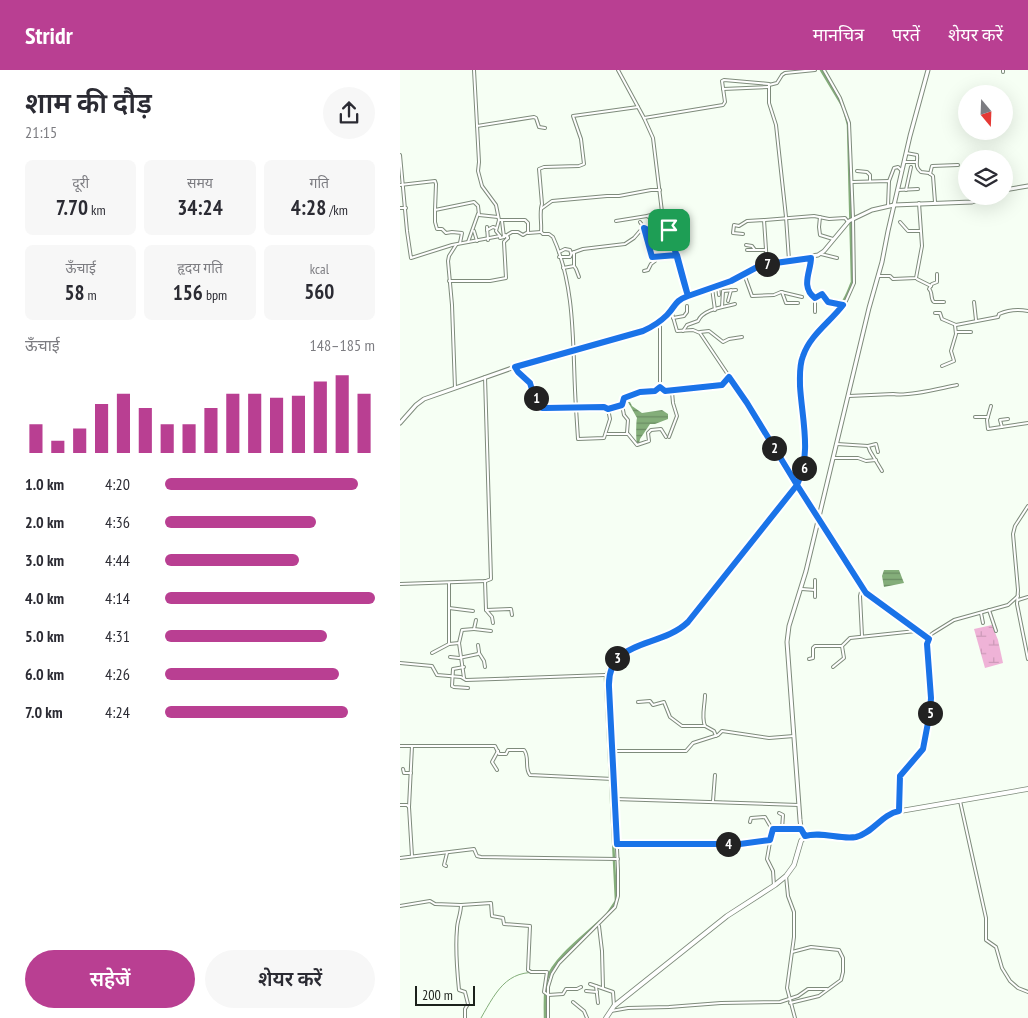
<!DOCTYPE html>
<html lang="hi">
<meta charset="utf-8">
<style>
body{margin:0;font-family:"PT Sans Narrow","Noto Sans Devanagari",sans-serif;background:#f7f7f7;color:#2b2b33;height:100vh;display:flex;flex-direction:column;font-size:19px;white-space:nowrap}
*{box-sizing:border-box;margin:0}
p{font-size:16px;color:#7c7c81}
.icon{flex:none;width:28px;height:28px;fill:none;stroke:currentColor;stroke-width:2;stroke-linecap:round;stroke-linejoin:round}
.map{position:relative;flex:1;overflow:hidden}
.sheet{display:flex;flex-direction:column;background:#fff;width:400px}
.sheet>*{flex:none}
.needle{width:32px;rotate:161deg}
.fabs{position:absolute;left:558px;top:15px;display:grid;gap:10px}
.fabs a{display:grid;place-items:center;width:55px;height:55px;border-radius:50%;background:#fff;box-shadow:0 5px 20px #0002;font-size:25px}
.scale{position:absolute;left:15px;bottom:12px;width:60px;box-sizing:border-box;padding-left:5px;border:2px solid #1c211b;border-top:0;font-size:14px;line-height:18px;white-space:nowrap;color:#1c211b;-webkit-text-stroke:4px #f6fff4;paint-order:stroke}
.pin{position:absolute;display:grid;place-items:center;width:42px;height:42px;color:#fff;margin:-21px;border-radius:10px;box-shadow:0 2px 8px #0006}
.km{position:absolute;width:25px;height:25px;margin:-12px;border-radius:50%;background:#222;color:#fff;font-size:14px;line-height:25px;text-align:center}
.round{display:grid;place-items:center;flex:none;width:52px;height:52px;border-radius:26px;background:#f7f7f7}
.summary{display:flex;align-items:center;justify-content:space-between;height:85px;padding:0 25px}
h1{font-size:28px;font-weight:600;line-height:38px}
.metrics{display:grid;grid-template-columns:repeat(3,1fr);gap:8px;height:85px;padding:5px 25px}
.metrics div{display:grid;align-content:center;border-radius:8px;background:#f7f7f7;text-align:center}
.metrics b{font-size:21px;font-weight:600}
.metrics small{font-size:14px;font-weight:400}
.metrics p{font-size:14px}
.chart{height:140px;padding:10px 25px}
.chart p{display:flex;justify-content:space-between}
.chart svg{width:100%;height:90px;margin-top:5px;stroke:#b93f92;stroke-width:6}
.action{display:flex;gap:10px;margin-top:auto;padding:10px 25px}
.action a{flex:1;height:58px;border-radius:30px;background:#b93f92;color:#fff;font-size:20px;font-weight:600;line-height:58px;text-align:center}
.action a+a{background:#f7f7f7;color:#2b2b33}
ul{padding:0 25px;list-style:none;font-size:16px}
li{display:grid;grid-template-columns:80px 60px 1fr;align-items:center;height:38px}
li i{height:12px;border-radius:6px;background:#b93f92}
header{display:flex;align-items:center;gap:30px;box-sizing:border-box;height:70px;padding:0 25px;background:#b93f92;color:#fff}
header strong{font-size:24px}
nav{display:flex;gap:28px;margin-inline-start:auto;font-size:18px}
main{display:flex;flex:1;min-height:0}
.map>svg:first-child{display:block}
</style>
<header>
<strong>Stridr</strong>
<nav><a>मानचित्र</a><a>परतें</a><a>शेयर करें</a></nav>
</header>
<main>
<section class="sheet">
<div class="summary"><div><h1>शाम की दौड़</h1><p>21:15</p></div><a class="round"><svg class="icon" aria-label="share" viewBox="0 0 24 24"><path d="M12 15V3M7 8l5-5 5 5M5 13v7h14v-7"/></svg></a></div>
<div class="metrics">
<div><p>दूरी</p><b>7.70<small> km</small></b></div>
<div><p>समय</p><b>34:24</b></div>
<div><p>गति</p><b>4:28<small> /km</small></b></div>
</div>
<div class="metrics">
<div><p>ऊँचाई</p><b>58<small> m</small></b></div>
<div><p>हृदय गति</p><b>156<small> bpm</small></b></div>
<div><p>kcal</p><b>560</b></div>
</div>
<div class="chart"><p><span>ऊँचाई</span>148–185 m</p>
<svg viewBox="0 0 160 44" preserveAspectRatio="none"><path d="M5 44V30M15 44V38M25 44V32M35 44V20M45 44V15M55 44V22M65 44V30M75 44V30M85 44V22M95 44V15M105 44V15M115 44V17M125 44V16M135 44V9M145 44V6M155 44V15"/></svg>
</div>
<ul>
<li><b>1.0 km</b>4:20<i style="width:92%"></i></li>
<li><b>2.0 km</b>4:36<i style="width:72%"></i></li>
<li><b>3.0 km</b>4:44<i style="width:64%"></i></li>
<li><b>4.0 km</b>4:14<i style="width:100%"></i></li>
<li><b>5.0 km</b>4:31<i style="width:77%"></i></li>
<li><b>6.0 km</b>4:26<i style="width:83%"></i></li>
<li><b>7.0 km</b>4:24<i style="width:87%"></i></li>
</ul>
<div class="action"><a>सहेजें</a><a>शेयर करें</a></div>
</section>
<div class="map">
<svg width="628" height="948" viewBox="0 0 628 948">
<defs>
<pattern id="wetland-marsh" width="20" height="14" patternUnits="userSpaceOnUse" patternTransform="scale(1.25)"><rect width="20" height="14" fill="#efb3d7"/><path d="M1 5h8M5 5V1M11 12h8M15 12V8" fill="none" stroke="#cc9ab8"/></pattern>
<pattern id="water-rules" width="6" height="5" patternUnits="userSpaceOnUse" patternTransform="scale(1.25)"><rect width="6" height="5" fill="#84ae7a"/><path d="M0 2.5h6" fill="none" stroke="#6b8d63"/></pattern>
</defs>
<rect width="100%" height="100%" fill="#f6fff4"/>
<polygon fill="url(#wetland-marsh)" points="592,555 598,570 603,593 585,598 574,559"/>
<g fill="url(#water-rules)">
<path d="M228,332H230L232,336L242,343L262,340L268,344V349L255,354H250L240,369L239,374H237C236,370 236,351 237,348Z"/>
<polygon points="484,500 499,500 504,513 484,517 482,506"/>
</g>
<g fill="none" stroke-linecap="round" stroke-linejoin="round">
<path stroke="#84ae7a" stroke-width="1" d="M81,948C98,918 109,896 149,904"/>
<g stroke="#84ae7a" stroke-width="2.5">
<polyline points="421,0 442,35"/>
<path d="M208,843L216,831L205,608L209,595L219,581L268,563L282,556L398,409C407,375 400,338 398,304C400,268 424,259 442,233C447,226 449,219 452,212L448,55L445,43"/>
<path d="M145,948C145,935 144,921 147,909C153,889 185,865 200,851"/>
</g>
<defs>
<g id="minor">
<polyline points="74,0 79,92 78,101 82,116 96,135 99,150 125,150 128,153 128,163 141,162"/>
<polyline points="218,0 244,48 253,68 262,142 280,191 288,226"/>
<polyline points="603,0 603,2"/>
<polyline points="323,19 368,17"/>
<path d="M238,37L173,46L181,69L184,94L179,96L144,97L139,99L142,134C139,143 142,153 141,162L143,164H149L153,167C177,220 172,282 176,338L204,337L208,339L222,335C224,321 250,322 260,317"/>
<polyline points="244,48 323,35 325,32 322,11 324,10 369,14"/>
<polyline points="77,56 134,47 136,48 139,57 145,58"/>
<path d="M506,83L517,85C518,92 514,96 521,102L529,103L533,106L535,132"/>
<polyline points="0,85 7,161 11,188 52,175 100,166 100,168 104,167"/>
<polyline points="504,92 516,92"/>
<polyline points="457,101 467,102 470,105 470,111"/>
<polyline points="530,104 532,96 558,95"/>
<polyline points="489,111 494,98 498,97 502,101"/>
<polyline points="452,112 489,111 488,136"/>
<polyline points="0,115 35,111 36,114 35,140 74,132 78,136 79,145 98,147"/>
<polyline points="498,120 518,119"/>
<polyline points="506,120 511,97"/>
<polyline points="0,138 6,138"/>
<polyline points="141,139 152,131 207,126 219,126 251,120 260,120"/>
<polyline points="35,140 35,152 37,159 42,159 46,163 52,162 62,163 60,173"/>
<polyline points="264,145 282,141"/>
<polyline points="247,146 255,151 265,149"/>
<polyline points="420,147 419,157 420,165 433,169"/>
<polyline points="99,150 96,161 100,166"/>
<polyline points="365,150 414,146 429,149 445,148 448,152"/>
<polyline points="102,151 104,167 105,165 108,168 107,165 112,162 118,162 123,165 128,162"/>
<polyline points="216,151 247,146 262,142"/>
<path d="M240,152C246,163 258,163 269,160"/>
<polyline points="500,152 508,161 520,161"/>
<polyline points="87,157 88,170"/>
<polyline points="244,159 253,187 277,185"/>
<polyline points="87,160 93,157 96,158"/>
<polyline points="74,161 77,171"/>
<polyline points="343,164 333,163 334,155 339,156 347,151 364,150 367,194"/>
<polyline points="68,172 78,144"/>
<polyline points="346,175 352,176 355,180"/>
<polyline points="347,180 366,180"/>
<polyline points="159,182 165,179 170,180 171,183"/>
<polyline points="421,184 437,188"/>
<polyline points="159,187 170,187 172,183 183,179 225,174 234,168 240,161 245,160"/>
<path d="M411,188C411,201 400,217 415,228L421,224L428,232L443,235"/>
<polyline points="389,190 386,147 376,55 369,33 369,15 377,13 382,5 385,3 415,0"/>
<polyline points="174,196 176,199 179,207"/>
<polyline points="163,198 174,196 174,182"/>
<polyline points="244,201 248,200 251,194 255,191 255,187"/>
<polyline points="344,204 352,226 374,225 381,222 402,227"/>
<path d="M537,204V212L532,214L529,219C533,222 530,229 534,232H544"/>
<polyline points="478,206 490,206 493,209 516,208 522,176 519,133"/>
<polyline points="517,209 531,216"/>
<polyline points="49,211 90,211 106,208 104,172 108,168"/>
<polyline points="318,216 319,225"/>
<polyline points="312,218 315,240"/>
<polyline points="382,222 386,233 398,233"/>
<polyline points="415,228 415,242"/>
<polyline points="328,231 331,220"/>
<polyline points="574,232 576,250"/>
<polyline points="322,237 323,221 336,220"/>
<polyline points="271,240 277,261 293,260 300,263 347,333 462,518 475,531 529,569"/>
<path d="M535,243H540L542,249L556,255L598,247L599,244C608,240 618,239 628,241"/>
<polyline points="273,248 284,246 287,242 287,236"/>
<polyline points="260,252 260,317 262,321 310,317 321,315 329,307"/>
<path d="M283,261L287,255L298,251C303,239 324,237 335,234"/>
<polyline points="300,262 309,261 323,272 329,269 342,267"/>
<polyline points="556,262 571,262"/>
<polyline points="542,296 554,291 551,281 556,264 555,255"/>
<polyline points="115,297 118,303 130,313 133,323 142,338 176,338 178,369 204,368 210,349 208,339"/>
<polyline points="55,318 52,235 48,191 49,186 56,175"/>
<path d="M449,326L493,324C509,327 541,318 557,315"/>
<polyline points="222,335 224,345 228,350 227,363"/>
<polyline points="591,336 587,350 588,359 628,353"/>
<polyline points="575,347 588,347"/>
<polyline points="602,357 600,350 608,349"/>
<polyline points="207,364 228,364 237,375 249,371 248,363 251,360 261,359 266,367"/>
<polyline points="269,367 277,346 273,333 272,322"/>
<polyline points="437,374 468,376 470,381 482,401"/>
<polyline points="468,376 476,374 478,382"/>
<polyline points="434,388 458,388 466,391 476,390"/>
<polyline points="628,436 615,456 613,464 618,520 617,534 628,589"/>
<polyline points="85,511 86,540 92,547 93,553"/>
<polyline points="49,513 49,574"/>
<polyline points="0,514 86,511 91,509 85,307"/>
<polyline points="402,519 415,520 415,510"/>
<polyline points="415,520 415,527"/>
<polyline points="618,530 628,527"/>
<polyline points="49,538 73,541"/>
<polyline points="86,540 111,539 112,545"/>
<polyline points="589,540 596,561"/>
<polyline points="581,543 583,553"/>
<polyline points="74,559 91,561"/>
<polyline points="462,566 460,526 462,518"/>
<polyline points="59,573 62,560 74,559 76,550"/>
<polyline points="32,583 49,574 59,573 64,608"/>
<polyline points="79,583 84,591 85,597"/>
<polyline points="50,587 59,588 78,584 79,582 78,575"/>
<polyline points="409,589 413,588 413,578 415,576 442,576"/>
<polyline points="0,593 32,596 37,605 61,607 66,610 205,605"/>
<polyline points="64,597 53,599 52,616 54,617 68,618"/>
<polyline points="433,597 444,588 442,576 450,568 516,561"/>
<polyline points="238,632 250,631 253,635 264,632 270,647 282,656 305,656 314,661 316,666"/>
<path d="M305,656C301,647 305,635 305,625"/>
<path d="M0,676H95L99,684H106L108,680H124C130,687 124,698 130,705L213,709"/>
<polyline points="213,681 286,681 293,673 318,665 322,661 369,668 394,666"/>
<polyline points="3,699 4,703 11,703"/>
<polyline points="97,700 92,692 98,681"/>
<polyline points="214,729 399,735"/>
<polyline points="313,731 315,705"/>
<polyline points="560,731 586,848 586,870 596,877 602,898 610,911 618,918 628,922"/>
<polyline points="0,735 7,735 9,737 12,786"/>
<polyline points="9,737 12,676"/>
<polyline points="499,741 500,706 523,679 530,642 531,628 527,574 529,566 533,563 554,550 608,535 618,526"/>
<polyline points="379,743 383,745 382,759"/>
<polyline points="350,752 351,748 365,747 372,759"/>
<polyline points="218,774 340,774 370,770"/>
<polyline points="0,788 74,779 77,786 81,787 218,789"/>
<polyline points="46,796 44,795 47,783"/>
<polyline points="386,806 388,826 394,842 394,867 387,918 395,948"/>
<polyline points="374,816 373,801 367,789 372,761 374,759 401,759"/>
<polyline points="61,835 91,833 92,846 103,848 104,854 130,856 128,900 131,902 147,902 144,922 148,925 163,924 166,919 177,919 181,917"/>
<path d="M0,836L30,831L35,834L61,835C61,844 57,851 57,859C55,879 57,900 59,920L65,922L68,934L65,939V948"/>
<polyline points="199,856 202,881 203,918"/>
<polyline points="190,914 213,922 214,936"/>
<polyline points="196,916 198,933"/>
<polyline points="186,921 197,922"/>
<polyline points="173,932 184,941 187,948"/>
<polyline points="390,933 419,926 441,910 443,902 443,888 439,880 411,877 392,882"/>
<polyline points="211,941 228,938 269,937 321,933 380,932 398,926 408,919 427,919"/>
<path d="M148,948V917L152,904L159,893L215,837L218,826V800L209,609C212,577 245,576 269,566C276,563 282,558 288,552L397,415L403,399L405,376L401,322V291L403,284L412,270L446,231L454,213L453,148L449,53L440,28L424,0"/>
</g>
<g id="tertiary">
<polyline points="604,120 628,116"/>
<polyline points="0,353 16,335 24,329 115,297 243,261 260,252 268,244 276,232 282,228 331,211 361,195 418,185 424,181 449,151 472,140 494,135 572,132 588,126"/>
<polyline points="405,766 401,758 400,750 387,572 389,556 406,501 469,238 482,192 488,161 510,66 528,0"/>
</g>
<polyline id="secondary" points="206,948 214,936 327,846 375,815 386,806 394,795 401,771 405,766 414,764 456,767 463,764 483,748 495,742 628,719"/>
</defs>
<use href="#minor" stroke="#7e8b7b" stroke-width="4"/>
<use href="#tertiary" stroke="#7e8b7b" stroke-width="5"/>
<use href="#secondary" stroke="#7e8b7b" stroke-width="5.5"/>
<use href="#minor" stroke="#fff" stroke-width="2"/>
<use href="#tertiary" stroke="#fff" stroke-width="3"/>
<use href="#secondary" stroke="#fff" stroke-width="4"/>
</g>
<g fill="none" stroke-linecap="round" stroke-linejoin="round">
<defs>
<path id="route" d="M269,160C276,182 281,204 288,226C274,231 276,236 267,245C260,252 252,257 243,261L115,297L118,302L130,313L133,323L142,338H145L204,337L208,339L222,335L224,328L240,322L255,321L260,317L265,321L322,315L329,307L347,333L397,415L288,552C260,579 207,568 209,617L217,774H340L370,770L373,759H401L405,766C422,761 440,770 456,767C473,763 482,744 499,741L500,706L523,679L530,642L531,628L527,574L529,569L466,523L397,415C412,384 402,349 400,316C400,306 399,296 403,286C410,265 430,252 443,235L428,232L422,224L415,228C400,217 411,201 411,188L361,195L331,211L288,226L277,185L252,187L244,158L252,162L269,160"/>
</defs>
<use href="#route" stroke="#fff" stroke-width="10"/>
<use href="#route" stroke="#1a73e8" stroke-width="6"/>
</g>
</svg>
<div class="fabs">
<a><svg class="needle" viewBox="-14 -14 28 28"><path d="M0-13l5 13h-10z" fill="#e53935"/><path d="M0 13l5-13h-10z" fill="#7c7c81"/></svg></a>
<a><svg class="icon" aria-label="layers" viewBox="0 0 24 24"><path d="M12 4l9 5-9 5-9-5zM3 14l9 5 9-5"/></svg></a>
</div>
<div class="scale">200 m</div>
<div class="pin" style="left:269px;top:160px;background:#1e9e55"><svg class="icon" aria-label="arrive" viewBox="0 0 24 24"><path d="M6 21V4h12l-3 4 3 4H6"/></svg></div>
<b class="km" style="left:136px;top:328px">1</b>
<b class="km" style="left:374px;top:378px">2</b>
<b class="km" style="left:217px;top:588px">3</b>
<b class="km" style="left:328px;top:774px">4</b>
<b class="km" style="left:530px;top:643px">5</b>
<b class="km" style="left:404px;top:398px">6</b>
<b class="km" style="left:367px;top:194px">7</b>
</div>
</main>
